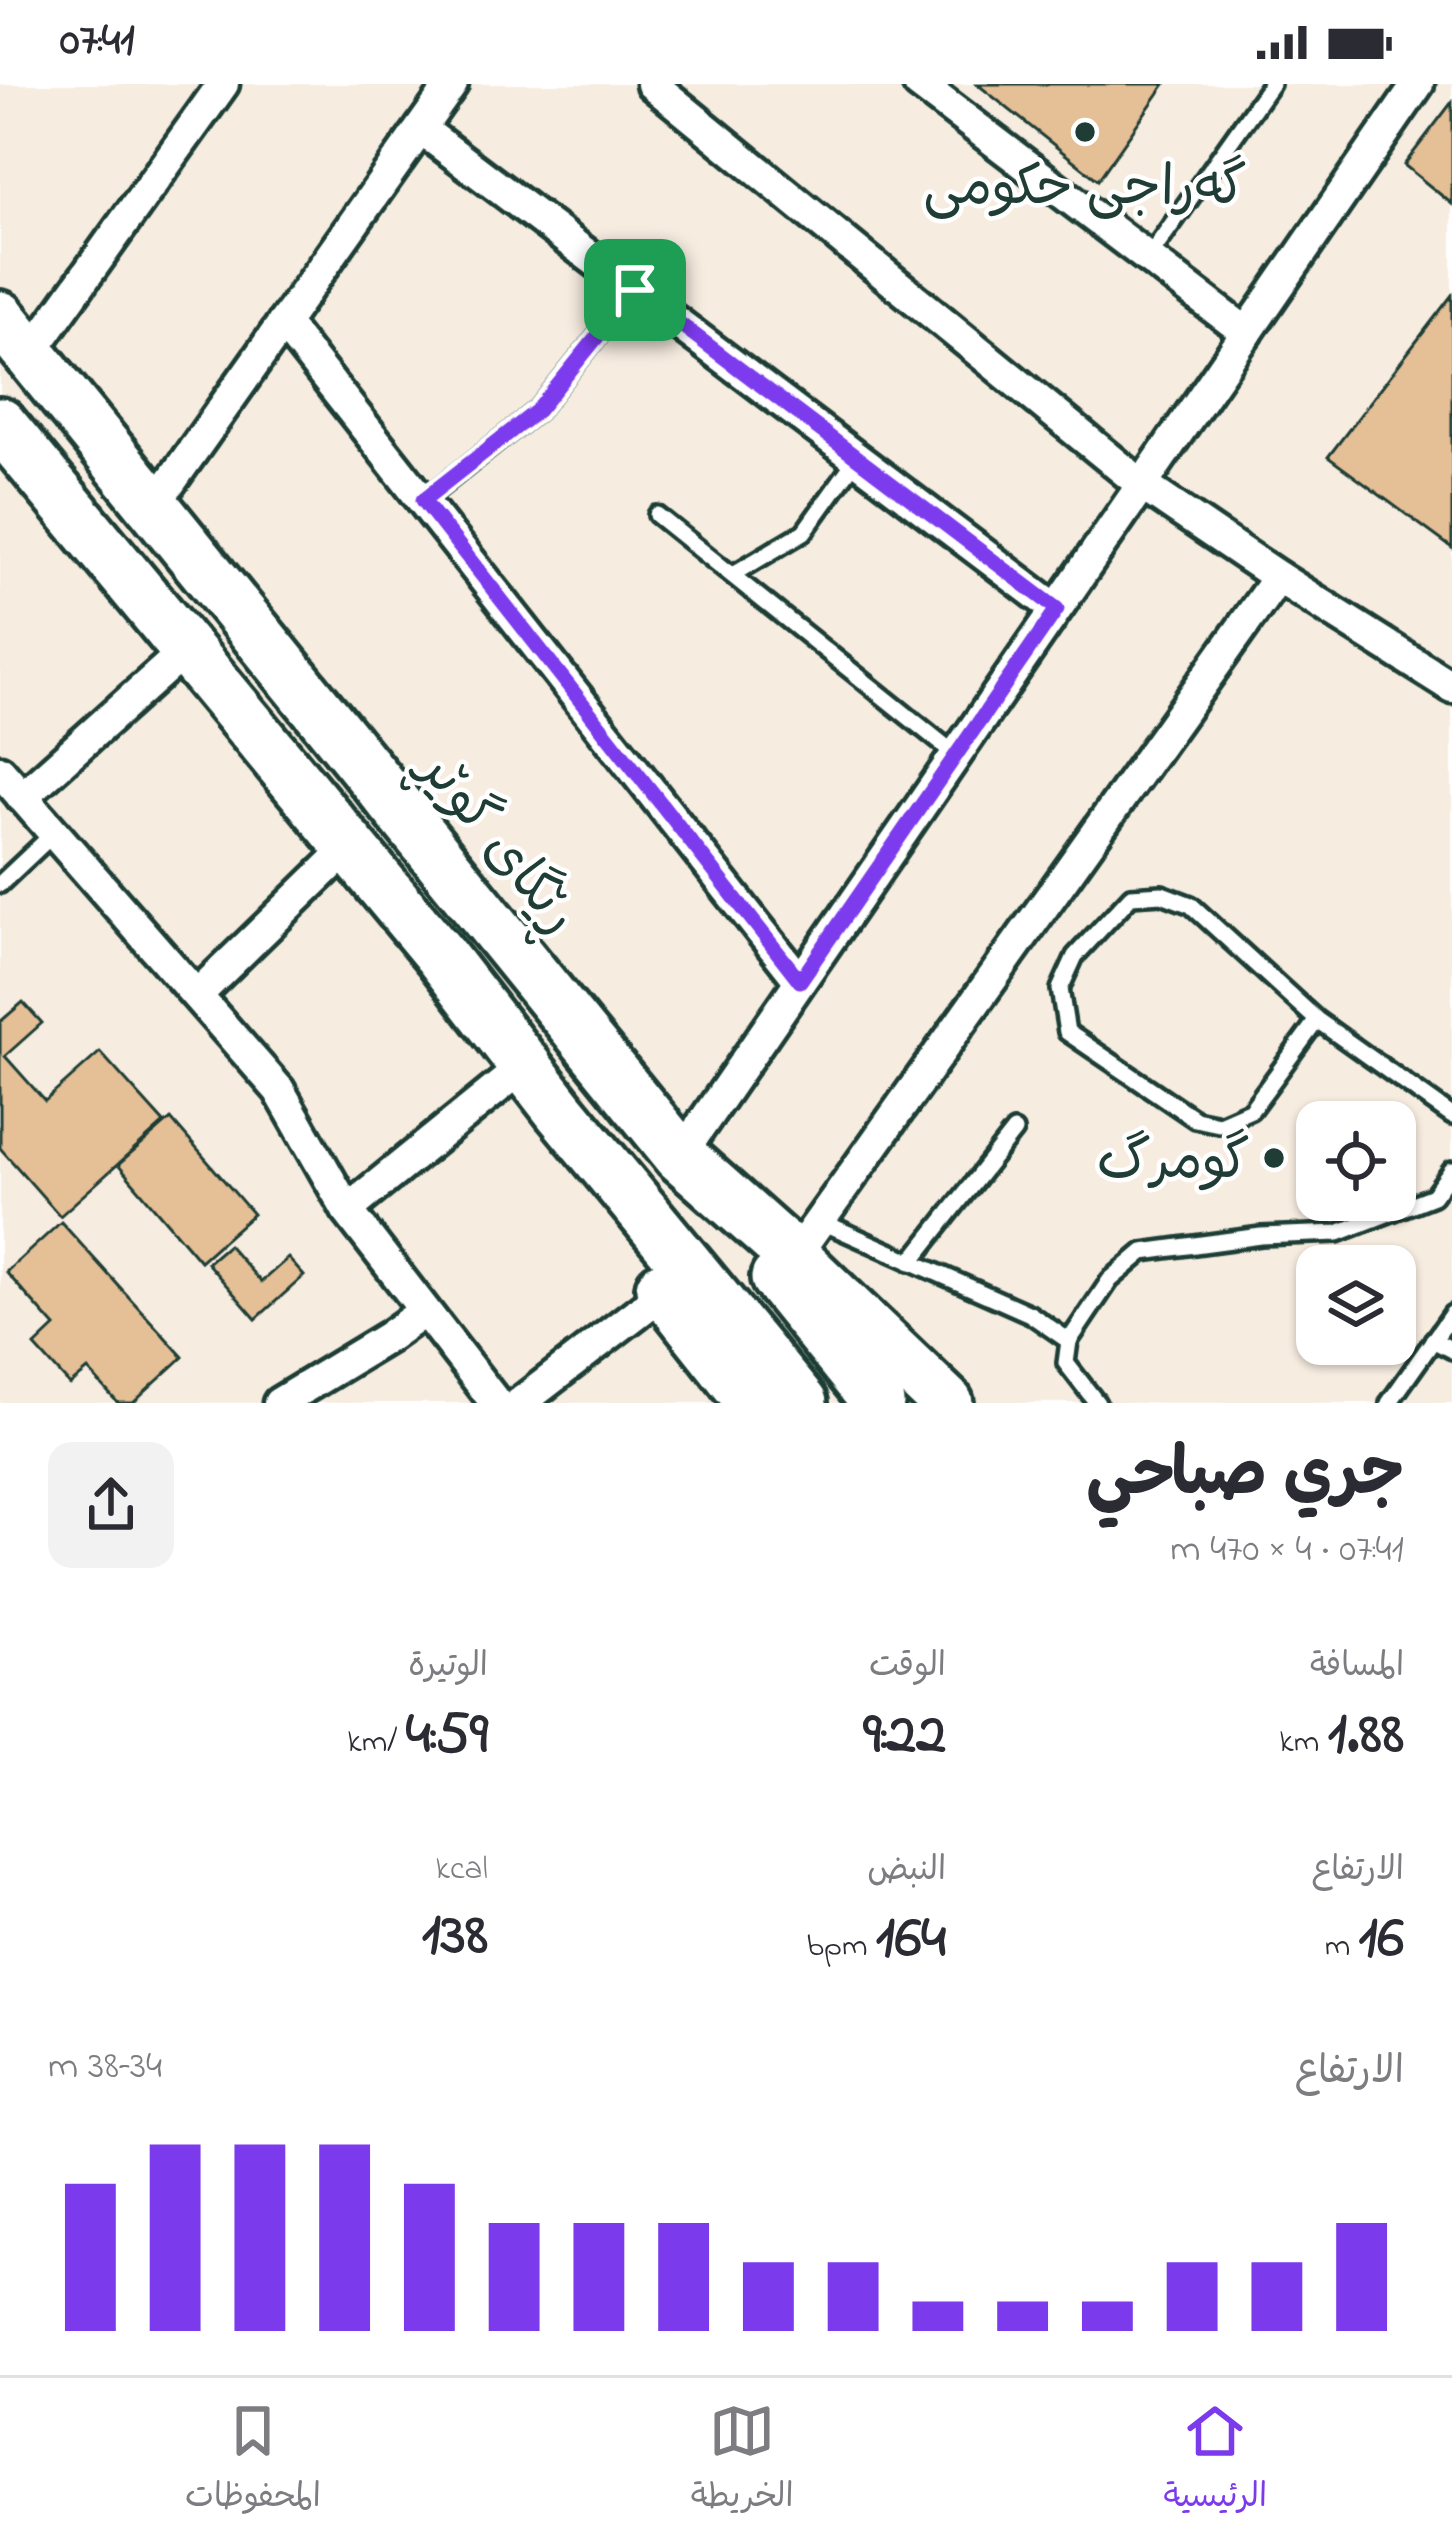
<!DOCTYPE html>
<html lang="ar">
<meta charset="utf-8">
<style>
body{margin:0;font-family:"Indie Flower","Playpen Sans Arabic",sans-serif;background:#f2f2f3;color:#2b2b33;direction:rtl;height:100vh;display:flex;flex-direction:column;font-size:45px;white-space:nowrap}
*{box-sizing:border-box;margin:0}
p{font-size:39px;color:#7c7c81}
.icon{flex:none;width:66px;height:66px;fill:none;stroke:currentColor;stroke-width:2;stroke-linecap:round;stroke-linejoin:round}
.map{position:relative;height:1319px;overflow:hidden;direction:ltr}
.sheet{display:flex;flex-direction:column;background:#fff;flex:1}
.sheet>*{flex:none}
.tools{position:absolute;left:1296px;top:1017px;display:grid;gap:24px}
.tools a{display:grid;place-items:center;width:120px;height:120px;border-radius:24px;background:#fff;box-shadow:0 3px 9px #0004;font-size:60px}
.pin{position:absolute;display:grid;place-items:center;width:102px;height:102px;color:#fff;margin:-51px;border-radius:24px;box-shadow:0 6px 18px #0006}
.round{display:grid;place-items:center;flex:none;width:126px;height:126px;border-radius:24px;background:#f2f2f3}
.head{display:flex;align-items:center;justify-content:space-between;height:204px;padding:0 48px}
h1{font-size:66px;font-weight:700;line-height:90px}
.metrics{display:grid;grid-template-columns:repeat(3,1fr);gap:18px;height:204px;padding:12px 48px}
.metrics div{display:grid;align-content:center}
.metrics b{font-size:60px;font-weight:700}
.metrics small{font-size:33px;font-weight:400}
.metrics p{font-size:33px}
.chart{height:336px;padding:24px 48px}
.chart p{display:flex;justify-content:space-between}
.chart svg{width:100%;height:216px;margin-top:12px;stroke:#7c3aed;stroke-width:6}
.status{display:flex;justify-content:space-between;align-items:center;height:84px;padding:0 60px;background:#fff;direction:ltr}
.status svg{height:33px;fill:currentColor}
.tab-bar{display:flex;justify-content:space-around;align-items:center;height:168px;border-top:3px solid #e1e1e2;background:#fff;font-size:33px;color:#7c7c81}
.tab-bar a{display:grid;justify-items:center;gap:6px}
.tab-bar .current{color:#7c3aed}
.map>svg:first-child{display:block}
</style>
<div class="status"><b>07:41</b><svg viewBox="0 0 49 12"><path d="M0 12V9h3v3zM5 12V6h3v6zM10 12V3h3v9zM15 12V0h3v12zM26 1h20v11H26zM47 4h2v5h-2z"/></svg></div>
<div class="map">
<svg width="1452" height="1319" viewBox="0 0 1452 1319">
<rect width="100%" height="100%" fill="#fff"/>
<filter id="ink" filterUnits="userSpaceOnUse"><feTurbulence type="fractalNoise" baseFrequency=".00833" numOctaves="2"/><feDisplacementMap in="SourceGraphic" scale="24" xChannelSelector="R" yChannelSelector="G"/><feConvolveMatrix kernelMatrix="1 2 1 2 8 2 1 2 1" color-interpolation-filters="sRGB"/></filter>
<g filter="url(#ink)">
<path fill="#f7ece0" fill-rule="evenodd" d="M0,0H1452V1319H0ZM1317,1038H1395V1116H1317ZM1317,1182H1395V1260H1317Z"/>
<g fill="#e5bf96" stroke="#1f3d34" stroke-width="3">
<polygon points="977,0 1165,0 1098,96"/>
<polygon points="1452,18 1452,120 1404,81"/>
<polygon points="1452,211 1452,464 1328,373"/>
<polygon points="23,918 42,939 5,972 45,1017 100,968 164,1039 60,1132 0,1064 0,938"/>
<polygon points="171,1035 253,1130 200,1177 118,1081"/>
<polygon points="61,1138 183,1273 133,1319 118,1319 88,1286 70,1301 35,1262 55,1243 6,1188"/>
<polygon points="228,1161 261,1198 288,1174 304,1192 256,1235 207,1179"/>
</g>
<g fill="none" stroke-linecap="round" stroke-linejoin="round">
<defs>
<g id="service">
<polyline points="1148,174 1271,0"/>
<polyline points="423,417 538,326 635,206"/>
<polyline points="657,431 956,671"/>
<polyline points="732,491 804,448 857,374"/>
<polyline points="0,800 53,750"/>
<polyline points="1317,936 1251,1026 1219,1040 1195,1035 1067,948 1060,905 1075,872 1131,812 1162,810 1191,821 1317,936 1452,1032"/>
<polyline points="820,1137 1030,1230 1069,1257"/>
<polyline points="911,1178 1014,1047"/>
<polyline points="1433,1256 1452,1266"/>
<polyline points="1097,1319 1066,1279 1069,1257 1110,1196 1143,1168 1261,1152 1338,1149 1433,1112 1452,1086"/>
<polyline points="1389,1319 1452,1230"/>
</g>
<g id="minor">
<polyline points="652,0 1142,401 1278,493 1452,603"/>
<polyline points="919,0 1247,249"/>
<polyline points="421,45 1056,525"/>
<polyline points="283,239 800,897"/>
<polyline points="30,270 223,0"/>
<polyline points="153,423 452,0"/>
<polyline points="0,687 279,1006 347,1126 496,1319"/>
<polyline points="22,713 187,565"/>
<polyline points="198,910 350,762"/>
<polyline points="680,1072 1418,0"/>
<polyline points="347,1126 507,996"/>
<polyline points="794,1173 1278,493"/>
<polyline points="279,1319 388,1253 423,1228"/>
<polyline points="520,1319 646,1222 662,1204"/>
</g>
<g id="trunk">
<polyline points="0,233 680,1072 794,1173 947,1319"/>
<polyline points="0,340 439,870 560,1027 801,1319"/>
<polyline points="777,1194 878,1319"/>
<polyline points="662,1204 753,1319"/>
</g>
</defs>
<use href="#service" stroke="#1f3d34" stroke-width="24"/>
<use href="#minor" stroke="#1f3d34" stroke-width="39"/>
<use href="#trunk" stroke="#1f3d34" stroke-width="60"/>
<use href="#service" stroke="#fff" stroke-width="15"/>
<use href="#minor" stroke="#fff" stroke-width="30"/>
<use href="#trunk" stroke="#fff" stroke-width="51"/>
</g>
</g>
<g fill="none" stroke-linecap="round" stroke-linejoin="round" filter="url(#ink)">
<defs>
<polygon id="route" points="635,206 1057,525 800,897 423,416 538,326"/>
</defs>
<use href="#route" stroke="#fff" stroke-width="24"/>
<use href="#route" stroke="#7c3aed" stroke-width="15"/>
</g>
<g fill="#1f3d34" stroke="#fff" stroke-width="4.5">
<circle cx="1085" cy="48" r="12"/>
<circle cx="1274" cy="1074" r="12"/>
</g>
<g text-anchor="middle" stroke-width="9" stroke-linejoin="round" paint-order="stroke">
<g font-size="54" fill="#1f3d34" stroke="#fff">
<text x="1085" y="119">گەراجی حکومی</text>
<text x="1250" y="1093" text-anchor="end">گومرگ</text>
</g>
<g font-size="54" fill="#1f3d34" stroke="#fff">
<text transform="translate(501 756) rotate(51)" y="19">ڕێگای گوێڕ</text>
</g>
</g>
</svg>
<div class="tools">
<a><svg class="icon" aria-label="locate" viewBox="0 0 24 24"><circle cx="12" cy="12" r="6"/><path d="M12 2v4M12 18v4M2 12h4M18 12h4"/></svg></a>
<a><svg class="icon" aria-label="layers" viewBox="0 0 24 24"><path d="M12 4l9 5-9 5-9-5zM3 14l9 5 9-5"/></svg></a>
</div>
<div class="pin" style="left:635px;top:206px;background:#1e9e55"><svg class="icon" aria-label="arrive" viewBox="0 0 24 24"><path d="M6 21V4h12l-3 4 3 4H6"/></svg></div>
</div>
<section class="sheet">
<div class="head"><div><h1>جري صباحي</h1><p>07:41 · 4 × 470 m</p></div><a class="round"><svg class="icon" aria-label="share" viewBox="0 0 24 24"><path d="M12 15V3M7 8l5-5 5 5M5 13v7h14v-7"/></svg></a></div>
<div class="metrics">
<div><p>المسافة</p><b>1.88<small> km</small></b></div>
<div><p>الوقت</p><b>9:22</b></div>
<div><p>الوتيرة</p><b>4:59<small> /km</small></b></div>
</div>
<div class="metrics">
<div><p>الارتفاع</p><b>16<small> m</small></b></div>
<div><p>النبض</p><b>164<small> bpm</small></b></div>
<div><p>kcal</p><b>138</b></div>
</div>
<div class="chart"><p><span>الارتفاع</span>34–38 m</p>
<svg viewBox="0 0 160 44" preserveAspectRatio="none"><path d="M5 44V14M15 44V6M25 44V6M35 44V6M45 44V14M55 44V22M65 44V22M75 44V22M85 44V30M95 44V30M105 44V38M115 44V38M125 44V38M135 44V30M145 44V30M155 44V22"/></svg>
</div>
</section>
<nav class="tab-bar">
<a class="current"><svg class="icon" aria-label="home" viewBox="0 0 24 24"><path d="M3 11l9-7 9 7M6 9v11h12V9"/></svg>الرئيسية</a>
<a><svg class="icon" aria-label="map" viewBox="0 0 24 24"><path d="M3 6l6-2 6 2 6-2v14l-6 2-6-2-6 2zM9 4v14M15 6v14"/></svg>الخريطة</a>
<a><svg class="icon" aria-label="saved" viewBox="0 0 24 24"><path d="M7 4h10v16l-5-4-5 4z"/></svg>المحفوظات</a>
</nav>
